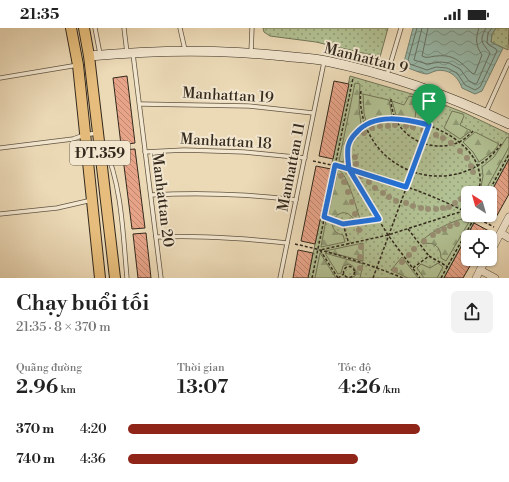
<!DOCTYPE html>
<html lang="vi">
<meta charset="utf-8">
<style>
body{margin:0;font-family:"Libre Bodoni",serif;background:#f2f2f2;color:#222;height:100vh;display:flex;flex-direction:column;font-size:15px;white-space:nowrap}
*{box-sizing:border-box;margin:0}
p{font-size:13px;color:#767676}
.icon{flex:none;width:22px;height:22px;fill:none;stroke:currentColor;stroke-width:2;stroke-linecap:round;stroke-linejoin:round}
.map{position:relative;height:250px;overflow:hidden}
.sheet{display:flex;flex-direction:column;background:#fff;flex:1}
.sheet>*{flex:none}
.needle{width:26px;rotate:323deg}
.controls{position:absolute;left:461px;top:158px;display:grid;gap:8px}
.controls a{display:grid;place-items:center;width:36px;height:36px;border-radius:6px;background:#fff;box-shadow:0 1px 3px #0004;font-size:20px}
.pin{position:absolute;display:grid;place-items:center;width:34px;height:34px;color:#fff;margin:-41px -17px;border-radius:50% 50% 50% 0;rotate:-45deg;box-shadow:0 0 4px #0007}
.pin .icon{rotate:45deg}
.round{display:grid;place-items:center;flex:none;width:42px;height:42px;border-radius:6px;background:#f2f2f2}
.head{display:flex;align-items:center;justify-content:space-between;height:68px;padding:0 16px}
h1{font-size:22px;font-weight:600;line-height:30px}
.figures{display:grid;grid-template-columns:repeat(3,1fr);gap:6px;height:68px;padding:4px 16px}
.figures div{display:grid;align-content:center}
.figures b{font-size:20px;font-weight:600}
.figures small{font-size:11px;font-weight:400}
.figures p{font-size:11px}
ul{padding:0 16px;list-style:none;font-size:13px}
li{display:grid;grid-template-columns:64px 48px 1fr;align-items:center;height:30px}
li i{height:10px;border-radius:5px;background:#8f2418}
.status{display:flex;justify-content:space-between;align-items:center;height:28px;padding:0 20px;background:#fff;direction:ltr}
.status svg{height:11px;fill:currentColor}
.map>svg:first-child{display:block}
</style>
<div class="status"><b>21:35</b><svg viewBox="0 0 49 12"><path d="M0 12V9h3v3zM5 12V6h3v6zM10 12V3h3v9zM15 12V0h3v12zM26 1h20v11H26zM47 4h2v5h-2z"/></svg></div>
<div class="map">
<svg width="509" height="250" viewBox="0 0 509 250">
<defs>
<pattern id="grass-dots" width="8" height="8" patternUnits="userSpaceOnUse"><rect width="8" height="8" fill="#b2c193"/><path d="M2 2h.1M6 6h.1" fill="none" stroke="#919d77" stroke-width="1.8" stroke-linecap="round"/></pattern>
<pattern id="forest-firs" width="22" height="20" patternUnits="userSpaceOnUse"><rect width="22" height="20" fill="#b2c193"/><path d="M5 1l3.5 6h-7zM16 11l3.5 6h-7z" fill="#919d77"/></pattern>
<pattern id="water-waves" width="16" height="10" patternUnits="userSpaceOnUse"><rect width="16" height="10" fill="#99bbac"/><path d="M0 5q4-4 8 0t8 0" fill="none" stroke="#7d988b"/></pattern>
<pattern id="building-back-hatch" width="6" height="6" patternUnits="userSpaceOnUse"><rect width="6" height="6" fill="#e7a488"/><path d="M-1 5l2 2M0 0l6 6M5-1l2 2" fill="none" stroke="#bc866f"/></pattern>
</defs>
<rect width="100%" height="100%" fill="#ecdab7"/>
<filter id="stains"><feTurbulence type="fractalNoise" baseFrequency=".005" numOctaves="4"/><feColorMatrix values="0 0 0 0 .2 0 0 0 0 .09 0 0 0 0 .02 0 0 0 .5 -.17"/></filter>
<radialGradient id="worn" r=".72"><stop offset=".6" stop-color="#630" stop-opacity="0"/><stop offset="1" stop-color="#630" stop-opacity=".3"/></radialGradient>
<g fill="url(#grass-dots)" stroke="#727558">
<polygon points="263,0 388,0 380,29 316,14 270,8 264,4"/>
<polygon points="496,0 509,0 508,22 491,14 492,6"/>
<polygon points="350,48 429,71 465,85 509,106 509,131 490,166 468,165 468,187 478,187 444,250 308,250"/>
</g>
<g fill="url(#forest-firs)" stroke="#727558">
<path d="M355,55L360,56L359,80L361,96C348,106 345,118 344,134L339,133Z"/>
<polygon points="363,66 389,72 392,88 375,89 366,93 364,85"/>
<polygon points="409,68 418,70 415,90 396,87 392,73 404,77"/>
<polygon points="452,83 463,86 464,88 460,97 471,103 460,111 444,100"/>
<polygon points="475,104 499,116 494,123 479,134 473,124 463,114"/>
<polygon points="507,109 509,110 509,119 484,165 480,165 483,148 482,139 494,129"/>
<path d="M338,141C348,147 356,179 360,191L354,192C349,183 340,182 334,191L328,188Z"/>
<path d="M472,189L446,233L441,230C441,219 434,213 423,216L421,213C436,201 452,192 472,189Z"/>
<path d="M326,192L332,194C332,201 336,206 343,207L345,214L321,219Z"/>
<polygon points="363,215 363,233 325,223"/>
<polygon points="320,225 336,250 315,250"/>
<path d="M325,225L363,236L360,250H351L355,248C357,242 354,238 349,236L343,238L341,245L338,246Z"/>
<polygon points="402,229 418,250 408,250 391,242"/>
<polygon points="438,235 443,239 437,250 424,250 417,240 421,236 430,240"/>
</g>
<path fill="url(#water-waves)" stroke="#708173" d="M413,0H496L492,6L491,14L503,20L482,63L475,66L462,60C458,48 448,40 435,43C432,44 429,46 426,46C420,45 414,42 408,40L404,34Z"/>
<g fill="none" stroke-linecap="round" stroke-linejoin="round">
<g stroke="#667264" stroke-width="1">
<polyline points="417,0 408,32 410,36 427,42 436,39 447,40 457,45 465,57 475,62 480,59 497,23 496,21 489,17 487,15 488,5 492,0"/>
<path d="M422,0L414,32L427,36L441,34L449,35L460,41L469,53L475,56L477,55L490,25C483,15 478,14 486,0"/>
<path d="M428,0L422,28C428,31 431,28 437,28C455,26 461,35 473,46L475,45L482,27C476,18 475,11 479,0"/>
</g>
</g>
<g fill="url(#building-back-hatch)" stroke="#33291d">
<polygon points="127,48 135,115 121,117 113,50"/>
<polygon points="334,53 349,56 333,131 319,128"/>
<polygon points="135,121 145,200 132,201 122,122"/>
<polygon points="509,131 509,166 495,191 487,187 490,187 490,166"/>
<polygon points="316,138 331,141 315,216 301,213"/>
<polygon points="474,195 489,203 486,209 468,209 468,231 474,231 463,250 444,250"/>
<polygon points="146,205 151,250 138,250 133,206"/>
<polygon points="298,222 313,225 308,250 293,250"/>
</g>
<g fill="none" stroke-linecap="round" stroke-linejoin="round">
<defs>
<g id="service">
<polyline points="95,0 100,26"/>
<polyline points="124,0 127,25"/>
<polyline points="180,0 185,22"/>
<polyline points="251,25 252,0"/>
<polyline points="133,26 161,250"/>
<polyline points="387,47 401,0"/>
<polyline points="0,50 78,37"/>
<polyline points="140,76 249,78 313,85"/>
<polyline points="486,84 509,33"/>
<path d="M104,118C122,157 123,207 127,250"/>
<polyline points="0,120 73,111 84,107 97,105"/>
<polyline points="145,124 184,122 244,124 305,130"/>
<path d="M151,167C200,164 248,166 296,172"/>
<polyline points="0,186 57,180 92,172"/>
<path d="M156,209C201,207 242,210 287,215"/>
<polyline points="280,250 324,34"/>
</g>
<g id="minor">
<polyline points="501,205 509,210"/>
<polyline points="490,225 509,189"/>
<polyline points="480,242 495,250"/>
<polyline points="476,250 486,231"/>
</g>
<path id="secondary" d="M89,28C154,22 219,21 284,28C297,30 312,30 326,33C390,46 450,68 509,96"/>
<g id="primary">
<polyline points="71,0 78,37 100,250"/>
<polyline points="84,0 89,28 115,250"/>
</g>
</defs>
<use href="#service" stroke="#615544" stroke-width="5"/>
<use href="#minor" stroke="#615544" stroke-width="8"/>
<use href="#secondary" stroke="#33291d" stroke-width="10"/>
<use href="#primary" stroke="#33291d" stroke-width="12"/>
<g stroke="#33291d" stroke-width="1.5" stroke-dasharray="3 2" stroke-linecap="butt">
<path d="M361,63C359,75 362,88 366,99C389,156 466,166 502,115"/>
<path d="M391,71C391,104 424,125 454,116C462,114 468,108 474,102"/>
<path d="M313,133C366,144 419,160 468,185"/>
<polyline points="488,165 509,126"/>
<path d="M468,179L463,183L388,207C378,191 369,174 359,158C355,152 350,145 349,139C332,54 501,95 478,165"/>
<polyline points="471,187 494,199"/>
<polyline points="324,189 343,196 349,216"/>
<polyline points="343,196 379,191"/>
<polyline points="408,201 429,228"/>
<path d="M295,216C332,224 368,236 403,250"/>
<circle cx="349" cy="244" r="5.5"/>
<polyline points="413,240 429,228 448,239"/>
<polyline points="312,250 353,50"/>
<polyline points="338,250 320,222 388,207 420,250"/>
<polyline points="338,250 344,246"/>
<polyline points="373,250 437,76"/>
<polyline points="441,250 476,187"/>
</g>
<use href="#service" stroke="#f3e7d0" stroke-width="3.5"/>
<use href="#minor" stroke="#f3e7d0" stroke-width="7"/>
<use href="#secondary" stroke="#f3e7d0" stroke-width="9"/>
<use href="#primary" stroke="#e6bd7c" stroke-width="10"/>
</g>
<g fill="#988e72">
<circle cx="395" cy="97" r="3"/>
<circle cx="380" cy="98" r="3"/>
<circle cx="388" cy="98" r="3"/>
<circle cx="406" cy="98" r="3"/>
<circle cx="413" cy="99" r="3"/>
<circle cx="372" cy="100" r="3"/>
<circle cx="423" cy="102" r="3"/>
<circle cx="364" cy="105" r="3"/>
<circle cx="436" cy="107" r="3"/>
<circle cx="443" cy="110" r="3"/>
<circle cx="451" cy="115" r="3"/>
<circle cx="460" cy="123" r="3"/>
<circle cx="355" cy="129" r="3"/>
<circle cx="467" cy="130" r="3"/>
<circle cx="356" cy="136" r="3"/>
<circle cx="471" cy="138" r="3"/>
<circle cx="473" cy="144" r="3"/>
<circle cx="341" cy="148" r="3"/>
<circle cx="361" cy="148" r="3"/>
<circle cx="344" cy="154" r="3"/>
<circle cx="369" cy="154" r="3"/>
<circle cx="375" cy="160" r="3"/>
<circle cx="348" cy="164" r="3"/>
<circle cx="383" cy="165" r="3"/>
<circle cx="389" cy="169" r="3"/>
<circle cx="461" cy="171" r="3"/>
<circle cx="396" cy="173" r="3"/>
<circle cx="352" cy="174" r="3"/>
<circle cx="406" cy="175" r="3"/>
<circle cx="455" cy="175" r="3"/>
<circle cx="413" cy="178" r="3"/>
<circle cx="449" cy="179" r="3"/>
<circle cx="421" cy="180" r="3"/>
<circle cx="443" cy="180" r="3"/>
<circle cx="428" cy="181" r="3"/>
<circle cx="436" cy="181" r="3"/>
<circle cx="355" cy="186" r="3"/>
<circle cx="467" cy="192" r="3"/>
<circle cx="457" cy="196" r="3"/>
<circle cx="450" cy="198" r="3"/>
<circle cx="444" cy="201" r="3"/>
<circle cx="359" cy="202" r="3"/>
<circle cx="438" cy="203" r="3"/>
<circle cx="433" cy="207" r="3"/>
<circle cx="424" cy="213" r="3"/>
<circle cx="361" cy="219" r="3"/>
<circle cx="414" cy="221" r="3"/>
<circle cx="409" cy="227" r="3"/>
<circle cx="360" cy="229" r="3"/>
<circle cx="402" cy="234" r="3"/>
<circle cx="360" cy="240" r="3"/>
<circle cx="395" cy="242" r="3"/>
</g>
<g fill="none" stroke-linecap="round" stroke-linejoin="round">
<defs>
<path id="route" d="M429,97C405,91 374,84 356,105C352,109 349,114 348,119C347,126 348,134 349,141L335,137L324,189L343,196L379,191L349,141L406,159L429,97"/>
</defs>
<use href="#route" stroke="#fff" stroke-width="8"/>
<use href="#route" stroke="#1a73e8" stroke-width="5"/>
</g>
<g text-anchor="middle" stroke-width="4" stroke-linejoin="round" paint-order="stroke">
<rect fill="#f3e7d0" stroke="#6d6253" stroke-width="1" x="70" y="113" width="60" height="24" rx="3"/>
<g font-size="14" font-weight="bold" fill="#33291d">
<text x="100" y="130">ĐT.359</text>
</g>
<g font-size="15" fill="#33291d" stroke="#f3e7d0">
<text transform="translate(366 30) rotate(14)" y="5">Manhattan 9</text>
<text transform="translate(228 67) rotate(3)" y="5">Manhattan 19</text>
<text transform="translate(226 113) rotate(3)" y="5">Manhattan 18</text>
<text transform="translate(291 139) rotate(-79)" y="5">Manhattan 11</text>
<text transform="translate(163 172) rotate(83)" y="5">Manhattan 20</text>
</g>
</g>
<rect width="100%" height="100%" filter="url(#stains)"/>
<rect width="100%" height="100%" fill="url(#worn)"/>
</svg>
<div class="controls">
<a><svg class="needle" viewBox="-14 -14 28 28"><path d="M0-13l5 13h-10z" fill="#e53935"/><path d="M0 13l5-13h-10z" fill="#767676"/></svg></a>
<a><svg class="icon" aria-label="locate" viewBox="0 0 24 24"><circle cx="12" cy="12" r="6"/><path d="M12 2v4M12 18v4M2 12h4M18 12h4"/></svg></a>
</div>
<div class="pin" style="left:429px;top:97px;background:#1e9e55"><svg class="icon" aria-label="arrive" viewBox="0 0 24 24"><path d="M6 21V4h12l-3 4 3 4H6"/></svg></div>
</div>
<section class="sheet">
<div class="head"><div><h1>Chạy buổi tối</h1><p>21:35 · 8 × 370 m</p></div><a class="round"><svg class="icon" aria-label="share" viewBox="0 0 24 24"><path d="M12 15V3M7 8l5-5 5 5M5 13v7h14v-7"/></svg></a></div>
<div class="figures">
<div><p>Quãng đường</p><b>2.96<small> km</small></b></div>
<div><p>Thời gian</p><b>13:07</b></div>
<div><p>Tốc độ</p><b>4:26<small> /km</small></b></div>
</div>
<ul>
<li><b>370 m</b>4:20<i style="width:80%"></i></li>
<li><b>740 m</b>4:36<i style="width:63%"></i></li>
</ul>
</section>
